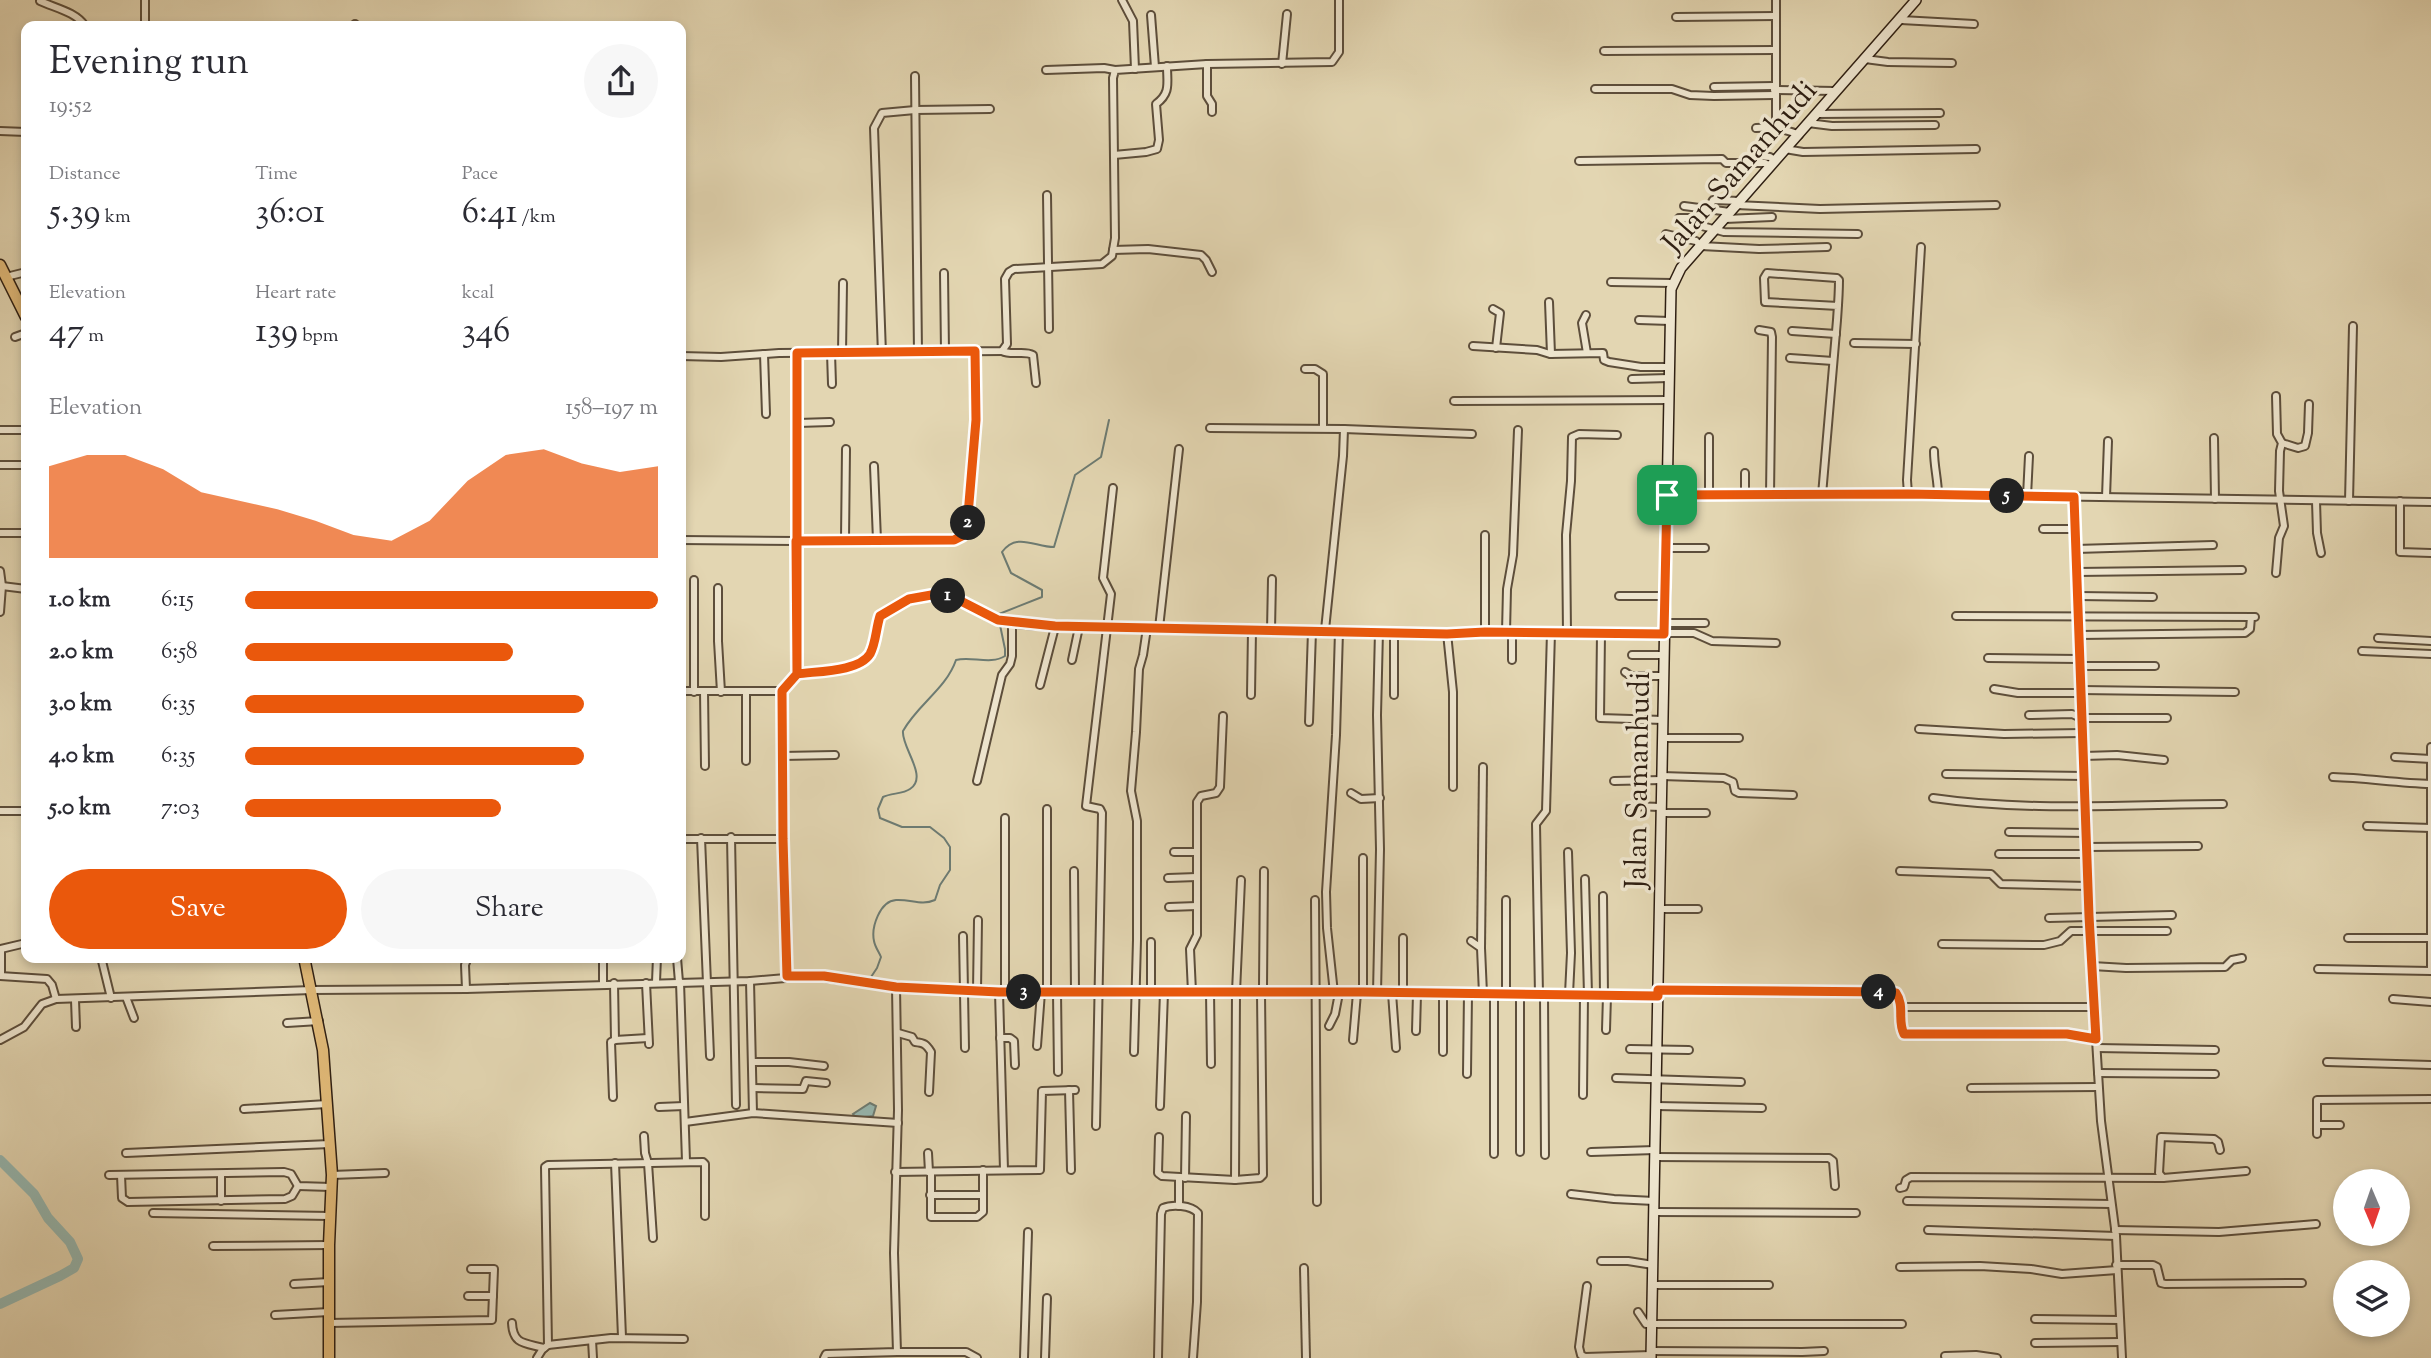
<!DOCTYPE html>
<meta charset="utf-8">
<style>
body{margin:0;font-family:"Sorts Mill Goudy",serif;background:#f7f7f7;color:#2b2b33;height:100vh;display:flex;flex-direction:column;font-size:26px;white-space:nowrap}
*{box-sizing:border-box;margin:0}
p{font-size:23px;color:#7c7c81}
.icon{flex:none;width:38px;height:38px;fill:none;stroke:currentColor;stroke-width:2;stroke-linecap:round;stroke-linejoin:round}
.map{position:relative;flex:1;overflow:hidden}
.panel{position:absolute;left:21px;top:21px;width:665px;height:942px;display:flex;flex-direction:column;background:#fff;border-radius:14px;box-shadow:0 4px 10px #0003}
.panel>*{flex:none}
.needle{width:46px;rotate:178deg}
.controls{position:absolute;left:2333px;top:1169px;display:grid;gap:14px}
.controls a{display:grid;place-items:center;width:77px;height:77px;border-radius:50%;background:#fff;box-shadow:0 4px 10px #0003;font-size:35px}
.pin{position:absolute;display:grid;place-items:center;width:60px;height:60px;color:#fff;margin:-30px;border-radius:14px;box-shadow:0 4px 10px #0006}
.km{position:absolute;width:35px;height:35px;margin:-18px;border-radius:50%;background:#222;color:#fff;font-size:19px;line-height:35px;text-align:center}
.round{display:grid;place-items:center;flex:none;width:74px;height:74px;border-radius:37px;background:#f7f7f7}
.headline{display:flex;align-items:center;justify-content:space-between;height:119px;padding:0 28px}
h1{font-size:38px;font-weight:600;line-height:52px}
.metrics{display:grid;grid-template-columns:repeat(3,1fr);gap:10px;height:119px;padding:7px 28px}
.metrics div{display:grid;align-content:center}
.metrics b{font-size:35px;font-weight:600}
.metrics small{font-size:19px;font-weight:400}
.metrics p{font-size:19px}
.chart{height:196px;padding:14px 28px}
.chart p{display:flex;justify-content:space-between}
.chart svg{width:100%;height:126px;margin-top:7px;fill:#ea580c;opacity:.7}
.action{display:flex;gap:14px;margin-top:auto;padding:14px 28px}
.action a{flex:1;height:80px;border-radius:42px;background:#ea580c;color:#fff;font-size:28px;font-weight:600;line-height:80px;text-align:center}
.action a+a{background:#f7f7f7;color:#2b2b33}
ul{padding:0 28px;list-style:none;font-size:23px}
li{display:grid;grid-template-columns:112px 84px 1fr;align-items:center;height:52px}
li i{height:18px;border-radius:9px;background:#ea580c}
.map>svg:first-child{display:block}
</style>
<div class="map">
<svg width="2431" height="1358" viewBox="0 0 2431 1358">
<rect width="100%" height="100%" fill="#e3d6b2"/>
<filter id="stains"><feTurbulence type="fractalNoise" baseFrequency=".00286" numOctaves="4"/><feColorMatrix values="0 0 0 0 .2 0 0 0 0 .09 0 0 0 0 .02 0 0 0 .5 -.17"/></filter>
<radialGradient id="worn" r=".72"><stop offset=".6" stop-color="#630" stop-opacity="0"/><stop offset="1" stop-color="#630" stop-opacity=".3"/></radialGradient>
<polygon fill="#96b8b1" stroke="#6d7b72" stroke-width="2" points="870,1103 876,1106 873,1116 856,1118 853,1114"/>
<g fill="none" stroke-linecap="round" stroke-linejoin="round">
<g stroke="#6d7b72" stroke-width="2">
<path d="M1000,619L999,614L1042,597V590L1011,573L1002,552C1017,532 1035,547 1054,547L1075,475L1101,457L1109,420"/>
<path d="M869,980L877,968L881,957C879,952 875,947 874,941C871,927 880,901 896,900C911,899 921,906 935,900L940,885L950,870V847L944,838L930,827H902L880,818L878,809L883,797C891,793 903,794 910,789C929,777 901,747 903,731C918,704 946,689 956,660C971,656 991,665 1005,656V649L1000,625"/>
</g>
<polyline stroke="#96b8b1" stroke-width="10" points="0,1160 34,1194 48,1218 70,1242 78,1259 74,1268 60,1276 0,1304"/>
<defs>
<g id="street">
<polyline points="145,0 145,26"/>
<polyline points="1122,0 1133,21 1135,69"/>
<path d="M1776,0V123C1781,132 1791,130 1799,135"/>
<path d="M40,1C55,8 76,12 85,26"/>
<polyline points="1151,15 1155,67"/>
<polyline points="1676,17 1776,16"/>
<polyline points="1901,20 1974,24"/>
<polyline points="355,26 355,24"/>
<polyline points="1604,51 1775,50"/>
<polyline points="1865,59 1888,62 1952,63"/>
<polyline points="1207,64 1207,96 1212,104 1212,112"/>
<polyline points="1282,64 1287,14"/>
<polyline points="1046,70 1104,68 1115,70"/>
<polyline points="915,76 918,353"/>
<polyline points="1714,87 1774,86"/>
<polyline points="1595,89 1672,89 1690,95 1714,96 1774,95"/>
<polyline points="1774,90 1835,91"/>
<polyline points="1817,114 1940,113"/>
<polyline points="1808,123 1832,126 1935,125"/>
<polyline points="1756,128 1778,127"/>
<polyline points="0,131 26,132"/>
<polyline points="1785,149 1803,152 1976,149"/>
<path d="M1114,155L1146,152L1157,149L1159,140L1156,104C1171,93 1167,83 1167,66"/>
<polyline points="1579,161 1722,159 1726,163 1765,163 1770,166"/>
<polyline points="1755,163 1759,156 1770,157 1775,160"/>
<polyline points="1047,195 1049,329"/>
<polyline points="1736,205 1820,209 1996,205"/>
<polyline points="1684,206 1730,212"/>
<polyline points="1709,208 1713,200 1740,201"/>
<polyline points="1679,218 1700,218 1702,226 1724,232 1858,234"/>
<polyline points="1725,219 1772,217"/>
<polyline points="1666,234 1696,241 1701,246 1759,249 1827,247"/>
<polyline points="1113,250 1148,249 1201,255 1206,260 1212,272"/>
<polyline points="944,273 945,352"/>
<polyline points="6,277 26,272"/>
<polyline points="1611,282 1672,283"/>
<polyline points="1549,302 1551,354"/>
<polyline points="1493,309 1500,313 1496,348"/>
<polyline points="1586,315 1582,323 1587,353"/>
<polyline points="1639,320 1670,321"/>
<polyline points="1759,330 1771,332 1772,337 1770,495"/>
<polyline points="1792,331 1836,334"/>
<polyline points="15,337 26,333"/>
<polyline points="1854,343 1916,344"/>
<polyline points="1473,346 1537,350 1550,354 1603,353 1604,360 1609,362 1641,367 1669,367"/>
<path d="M1002,351C1012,356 1024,350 1033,355L1036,383"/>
<polyline points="831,353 832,384"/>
<polyline points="842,353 843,283"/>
<polyline points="764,354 766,414"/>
<polyline points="882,354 874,128 882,113 915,110 990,109"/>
<polyline points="681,356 721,357 779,353 1002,351 1007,344 1005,279 1009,272 1014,269 1102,264 1112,256 1115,238 1113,78 1115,70 1207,64 1332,62 1339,52 1339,0"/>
<polyline points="1790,358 1833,361"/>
<polyline points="1305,369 1315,369 1323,374 1323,427"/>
<polyline points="1632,379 1669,378"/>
<polyline points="2276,396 2277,434 2282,443 2280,451 2279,491 2284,526 2279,538 2276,573"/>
<polyline points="1454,401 1669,400"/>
<polyline points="798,423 830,422"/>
<polyline points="1210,428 1344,429 1343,456 1325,630"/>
<polyline points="1344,429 1472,434"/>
<polyline points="0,430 26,430"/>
<polyline points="2214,438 2215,499"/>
<polyline points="2282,443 2298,448 2305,446 2308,433 2309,404"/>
<path d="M1934,451C1934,467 1938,480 1938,495"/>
<polyline points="0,465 26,465"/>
<polyline points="1745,473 1745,495"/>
<polyline points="1908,494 1907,480 1921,247"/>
<polyline points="1667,495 1908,494 2431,502"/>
<polyline points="1709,495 1709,437"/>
<path d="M1822,495L1837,320C1838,306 1839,293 1839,280L1837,278L1767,273L1764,278L1765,302L1838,306"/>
<polyline points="2027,496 2029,456"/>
<polyline points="2074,497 2079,666 2094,1007 2101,1121 2116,1236 2122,1358"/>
<polyline points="2106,497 2108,441"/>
<polyline points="2316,501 2317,533 2321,553"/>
<polyline points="2349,501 2353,326"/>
<polyline points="2400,501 2400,552 2431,553"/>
<polyline points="2043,529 2075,529"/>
<polyline points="0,533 26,533"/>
<polyline points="1485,535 1485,632"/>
<polyline points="681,540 796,541 797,353"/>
<polyline points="845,540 846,449"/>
<polyline points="877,540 954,540 966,532 976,420 975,351"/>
<polyline points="1666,548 1705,548"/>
<polyline points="2076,549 2213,545"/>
<polyline points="0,571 2,586 0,612"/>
<polyline points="2077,572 2242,570"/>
<polyline points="694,580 694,692"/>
<polyline points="2,586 26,589"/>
<polyline points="718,588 718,641 721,692"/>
<polyline points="1619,596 1665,596"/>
<polyline points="2078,596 2153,597"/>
<polyline points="1956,616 2255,617"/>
<polyline points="1664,623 1705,623"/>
<polyline points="1159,628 1179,449"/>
<polyline points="1271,630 1272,579"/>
<polyline points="1506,632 1507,589 1513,555 1518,430"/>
<polyline points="1447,633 1453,692 1453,787"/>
<polyline points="1567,633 1566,535 1571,481 1572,437 1579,434 1617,435"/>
<polyline points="1601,633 1600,718 1663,720"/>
<polyline points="2079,635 2245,633 2250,629 2251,617"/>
<polyline points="2378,638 2431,641"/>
<polyline points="2362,651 2431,654"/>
<polyline points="1632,655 1664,655"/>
<polyline points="1988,658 2079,659"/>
<polyline points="1072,660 1079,627"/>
<polyline points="1512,660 1512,632"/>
<polyline points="2079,666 2155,666"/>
<polyline points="1625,672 1631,676 1664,676"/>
<path d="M797,674C816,671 860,671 870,654C876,643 875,628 880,616C903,599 934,586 962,601C973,607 983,615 995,620C1014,626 1036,625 1055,627L1447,633H1694L1712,641L1776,643"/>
<polyline points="1040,685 1055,627"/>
<polyline points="1994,689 2018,693 2081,693"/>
<polyline points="2081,690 2235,692"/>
<polyline points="681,691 782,691 797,674 796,541 877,540 874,466"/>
<polyline points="704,691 705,766"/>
<polyline points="782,691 783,839 787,977"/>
<polyline points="746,692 746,761"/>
<polyline points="1251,695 1252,630"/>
<polyline points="1394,695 1394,632"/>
<polyline points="2029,715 2072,714 2081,718 2167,718"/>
<polyline points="1309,722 1312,631"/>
<polyline points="1919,729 2004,734 2083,733"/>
<polyline points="1662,738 1739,738"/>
<polyline points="2431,747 2431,971"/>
<polyline points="782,756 835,755"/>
<polyline points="2084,756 2117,755 2164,760"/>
<polyline points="2395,757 2431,759"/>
<polyline points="1946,774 2084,776"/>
<polyline points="1662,776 1724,778 1733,782 1735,791 1739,793 1793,795"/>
<path d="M2333,777C2366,778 2397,783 2431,784"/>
<polyline points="977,781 1002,675 1010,664 1012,656 1012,623"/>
<polyline points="1614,781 1662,780"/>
<polyline points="1351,793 1361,799 1380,798"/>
<path d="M1933,798C2029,812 2127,804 2223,804"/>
<polyline points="1631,806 1661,807"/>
<polyline points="0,811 26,811"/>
<polyline points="1661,813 1706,813"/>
<polyline points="2367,826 2431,828"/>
<polyline points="2009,832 2087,833"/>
<polyline points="731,837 736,1105"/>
<polyline points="701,838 710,1056"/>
<polyline points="681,839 783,839"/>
<polyline points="2087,847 2198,846"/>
<polyline points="1174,852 1197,852"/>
<polyline points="1568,852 1571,953 1569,994"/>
<polyline points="1999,854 2087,854"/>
<polyline points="1074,871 1075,992"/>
<polyline points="1900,871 1991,874 2001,884 2088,886"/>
<polyline points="1168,878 1197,877"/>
<polyline points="1585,879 1588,995"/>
<polyline points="1603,896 1604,996"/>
<polyline points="1315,900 1317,1202"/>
<polyline points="1506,900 1506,994"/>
<polyline points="1169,907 1197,906"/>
<polyline points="1659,909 1698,909"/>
<polyline points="2049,918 2172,915"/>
<polyline points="963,936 965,1048"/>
<polyline points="1403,938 1403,993"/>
<polyline points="2348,938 2430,938"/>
<polyline points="1471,941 1481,948 1483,994"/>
<polyline points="1942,944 2044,945 2060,941 2071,931 2167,931"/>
<polyline points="1481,948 1483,767"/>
<polyline points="101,957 111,998"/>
<polyline points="603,957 603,983"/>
<polyline points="677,958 679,982"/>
<polyline points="2092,966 2126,968 2225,967 2232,960 2242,958"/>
<polyline points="2318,969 2431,971"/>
<polyline points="0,976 47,979 52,985 56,999"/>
<polyline points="1,976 1,949 26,943"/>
<polyline points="750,981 753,1113"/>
<polyline points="656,982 657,957"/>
<polyline points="680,982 686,1161"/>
<polyline points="646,983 649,1044"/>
<polyline points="466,989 465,965 468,957"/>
<polyline points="1658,990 1893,992 1900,999 1902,1030 1904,1034 2067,1034 2096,1039"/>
<polyline points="977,991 978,920"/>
<polyline points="999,992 1004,1170"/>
<polyline points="1005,992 1005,818"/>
<polyline points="1047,992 1047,809"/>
<polyline points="1057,992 1058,1072"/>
<polyline points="1151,992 1151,942"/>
<polyline points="1192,992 1190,949 1197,935 1197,802 1201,796 1216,793 1220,787 1223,716"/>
<polyline points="1210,992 1211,1064"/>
<polyline points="1363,992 1363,858"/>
<polyline points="1334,993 1327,928 1326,892 1336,735 1339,631"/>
<polyline points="1377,993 1380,849 1377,715 1379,631"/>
<polyline points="1392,993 1396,1048"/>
<polyline points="1494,993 1494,1154"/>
<polyline points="1520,994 1520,1152"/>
<polyline points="1539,995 1536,824 1546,811 1551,632"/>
<polyline points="1544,995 1545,1155"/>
<polyline points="126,997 134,1018"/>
<polyline points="2393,999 2431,1002"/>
<polyline points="75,1000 76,1027"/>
<polyline points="1901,1007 2094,1007"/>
<polyline points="287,1023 319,1021"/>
<polyline points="1329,1026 1335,1014 1339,993"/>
<polyline points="1606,1030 1607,996"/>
<polyline points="1416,1031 1417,994"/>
<path d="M898,1033L912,1037L915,1042C924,1043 926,1044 931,1052L929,1092"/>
<polyline points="1000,1038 1010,1038 1014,1041 1015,1065"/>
<polyline points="0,1040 24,1027 42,1004 56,999 312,990 466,989 750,981 809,976 896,987 999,992 1363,992 1658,997"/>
<polyline points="615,1040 648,1038"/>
<polyline points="1353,1040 1357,993"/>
<polyline points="1037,1046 1041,992"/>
<polyline points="2097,1048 2215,1050"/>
<polyline points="1630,1049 1689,1050"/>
<polyline points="1134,1052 1137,940 1137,821 1131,791 1136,732 1139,669 1143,655 1147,628"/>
<polyline points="1443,1052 1443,994"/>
<polyline points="752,1062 789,1062 824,1066"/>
<polyline points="2327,1062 2431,1065"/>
<polyline points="2098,1073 2215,1074"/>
<polyline points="1467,1074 1468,994"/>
<polyline points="1616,1078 1741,1082"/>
<polyline points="753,1088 803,1089 806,1081 826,1083"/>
<polyline points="1971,1088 2098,1087"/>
<polyline points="1069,1090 1071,1170"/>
<polyline points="1583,1095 1584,995"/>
<polyline points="613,1097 611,1042 615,1040 614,983"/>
<polyline points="1160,1106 1164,992"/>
<polyline points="1656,1106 1762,1108"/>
<polyline points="659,1107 684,1106"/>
<polyline points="244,1109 327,1104"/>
<polyline points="685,1122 753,1113 898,1123"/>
<polyline points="2317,1125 2340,1125"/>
<polyline points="1096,1126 1102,813 1100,809 1086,806 1111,594 1103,578 1113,488"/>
<polyline points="2317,1134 2317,1100 2431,1099"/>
<polyline points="644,1136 645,1153 648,1163 653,1238"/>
<polyline points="1159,1137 1158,1173 1162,1176 1235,1180 1260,1178 1263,1175 1261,993 1263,986 1264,871"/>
<polyline points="1591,1152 1655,1150"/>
<polyline points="126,1153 330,1144"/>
<polyline points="928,1153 929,1172"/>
<polyline points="1655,1157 1829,1158 1833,1161 1835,1186"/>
<polyline points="615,1163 622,1337"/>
<polyline points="895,1172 1040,1170 1042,1091 1075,1090"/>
<polyline points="931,1172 931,1217 977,1217 983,1212 983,1170"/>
<polyline points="109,1175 284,1172 291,1174 298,1186 331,1187"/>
<polyline points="121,1175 122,1198 128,1202 285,1199 292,1196 298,1186"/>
<polyline points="332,1175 385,1173"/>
<polyline points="1185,1178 1186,1116"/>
<polyline points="2163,1178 2246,1171"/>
<polyline points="1235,1180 1236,992 1241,880"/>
<polyline points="1900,1188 1904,1187 1906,1180 1911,1177 2163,1178 2159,1173 2161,1137 2214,1139 2218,1142 2220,1150"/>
<polyline points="1571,1194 1614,1199 1654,1201"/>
<polyline points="930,1195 983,1195"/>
<polyline points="221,1201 221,1174"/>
<polyline points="1907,1201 2111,1204"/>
<polyline points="1179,1206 1179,1178"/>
<polyline points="1654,1212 1856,1213"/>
<polyline points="153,1213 330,1216"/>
<polyline points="1928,1230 2116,1236"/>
<polyline points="2115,1230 2219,1232 2316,1224"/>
<polyline points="213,1246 329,1245"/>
<polyline points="1601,1261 1628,1261 1653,1265"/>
<polyline points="2116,1265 2153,1265 2157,1267 2161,1283 2165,1284 2302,1283"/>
<polyline points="1900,1267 1980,1266 2031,1269 2062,1274 2117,1270"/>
<polyline points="1304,1268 1306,1358"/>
<polyline points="294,1284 329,1282"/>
<polyline points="1653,1285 1769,1285"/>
<polyline points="1587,1286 1579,1347 1581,1355 1585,1357 1651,1355"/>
<polyline points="468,1296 493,1296"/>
<polyline points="1638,1312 1646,1324 1902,1324"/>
<polyline points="275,1315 329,1312"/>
<polyline points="2035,1319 2120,1320"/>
<polyline points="329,1323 492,1320 494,1269 471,1269"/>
<path d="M512,1323C513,1345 525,1343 544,1348"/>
<polyline points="592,1340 593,1358"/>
<polyline points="2035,1343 2121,1342"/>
<polyline points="548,1345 545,1167 548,1165 703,1162 705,1164 705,1216"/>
<polyline points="1651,1351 1802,1352 1824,1351"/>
<polyline points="897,1352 966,1352 977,1358"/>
<polyline points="1945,1356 1976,1355 1997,1358"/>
<polyline points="537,1358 542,1350 548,1345 611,1338 684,1339"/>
<polyline points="824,1358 826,1354 897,1352 894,1253 898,1110 896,987"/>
<polyline points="1024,1358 1028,1232"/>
<polyline points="1045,1358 1047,1298"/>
<path d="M1158,1358L1161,1214L1163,1208C1172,1204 1191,1205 1198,1213L1197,1302L1193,1358"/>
</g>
<polyline id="secondary" points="1651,1358 1671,289 1681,268 1916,0"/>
<g id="primary">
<polyline points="0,265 26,317"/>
<polyline points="304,957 323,1050 332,1175 329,1245 329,1358"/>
</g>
</defs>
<use href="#street" stroke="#5d4e3b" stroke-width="10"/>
<use href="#secondary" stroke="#302013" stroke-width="12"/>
<use href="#primary" stroke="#302013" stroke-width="13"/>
<use href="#street" stroke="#ede4cd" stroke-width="6"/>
<use href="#secondary" stroke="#ede4cd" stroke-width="9"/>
<use href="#primary" stroke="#e2bb79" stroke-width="10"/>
</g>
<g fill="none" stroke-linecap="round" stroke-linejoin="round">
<defs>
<path id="route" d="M1667,495L1664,634L1485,632L1447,634L1055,626L998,620L953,597L937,594L909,599L880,616C876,628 876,643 870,654C859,672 816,671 797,674V353L975,351L976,420L967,527L962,536L954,540L796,541L797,674L782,691L783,839L787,976H824L896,987L999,992H1363L1658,996V990L1889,992L1896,993C1905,1006 1897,1021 1904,1034H2067L2096,1039L2089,916L2074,497L1908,494L1667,495"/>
</defs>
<use href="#route" stroke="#fff" stroke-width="14"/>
<use href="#route" stroke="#ea580c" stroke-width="9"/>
</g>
<g text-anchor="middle" stroke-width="7" stroke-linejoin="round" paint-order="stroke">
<g font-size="30" fill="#302013" stroke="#ede4cd">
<text transform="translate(1739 166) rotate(-49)" y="10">Jalan Samanhudi</text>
<text transform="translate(1637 780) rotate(-89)" y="10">Jalan Samanhudi</text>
</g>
</g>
<rect width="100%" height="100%" filter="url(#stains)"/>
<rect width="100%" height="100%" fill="url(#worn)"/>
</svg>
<div class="controls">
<a><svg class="needle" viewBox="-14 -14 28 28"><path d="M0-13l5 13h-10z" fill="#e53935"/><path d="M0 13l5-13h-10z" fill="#7c7c81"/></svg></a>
<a><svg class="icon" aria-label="layers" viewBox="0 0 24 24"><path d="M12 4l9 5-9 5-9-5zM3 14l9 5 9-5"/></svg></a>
</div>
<div class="pin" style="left:1667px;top:495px;background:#1e9e55"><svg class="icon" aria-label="arrive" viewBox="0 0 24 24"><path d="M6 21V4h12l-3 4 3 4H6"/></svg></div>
<b class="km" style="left:948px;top:596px">1</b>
<b class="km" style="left:968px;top:523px">2</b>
<b class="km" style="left:1024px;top:992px">3</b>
<b class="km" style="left:1879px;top:992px">4</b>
<b class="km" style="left:2007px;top:496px">5</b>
<section class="panel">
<div class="headline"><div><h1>Evening run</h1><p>19:52</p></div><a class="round"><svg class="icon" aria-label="share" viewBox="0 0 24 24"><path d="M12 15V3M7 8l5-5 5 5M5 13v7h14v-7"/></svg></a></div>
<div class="metrics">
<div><p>Distance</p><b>5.39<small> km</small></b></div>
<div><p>Time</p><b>36:01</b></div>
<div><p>Pace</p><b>6:41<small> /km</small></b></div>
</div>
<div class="metrics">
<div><p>Elevation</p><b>47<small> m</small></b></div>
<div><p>Heart rate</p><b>139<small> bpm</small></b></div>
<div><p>kcal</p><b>346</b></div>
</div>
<div class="chart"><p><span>Elevation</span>158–197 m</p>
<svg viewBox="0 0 160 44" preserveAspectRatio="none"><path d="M0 44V12L10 8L20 8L30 13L40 21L50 24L60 27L70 31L80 36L90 38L100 31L110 17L120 8L130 6L140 11L150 14L160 12V44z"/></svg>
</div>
<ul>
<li><b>1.0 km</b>6:15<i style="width:100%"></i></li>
<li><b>2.0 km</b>6:58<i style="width:65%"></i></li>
<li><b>3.0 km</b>6:35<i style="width:82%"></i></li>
<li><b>4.0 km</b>6:35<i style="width:82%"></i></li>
<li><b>5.0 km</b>7:03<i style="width:62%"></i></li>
</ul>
<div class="action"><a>Save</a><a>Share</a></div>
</section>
</div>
